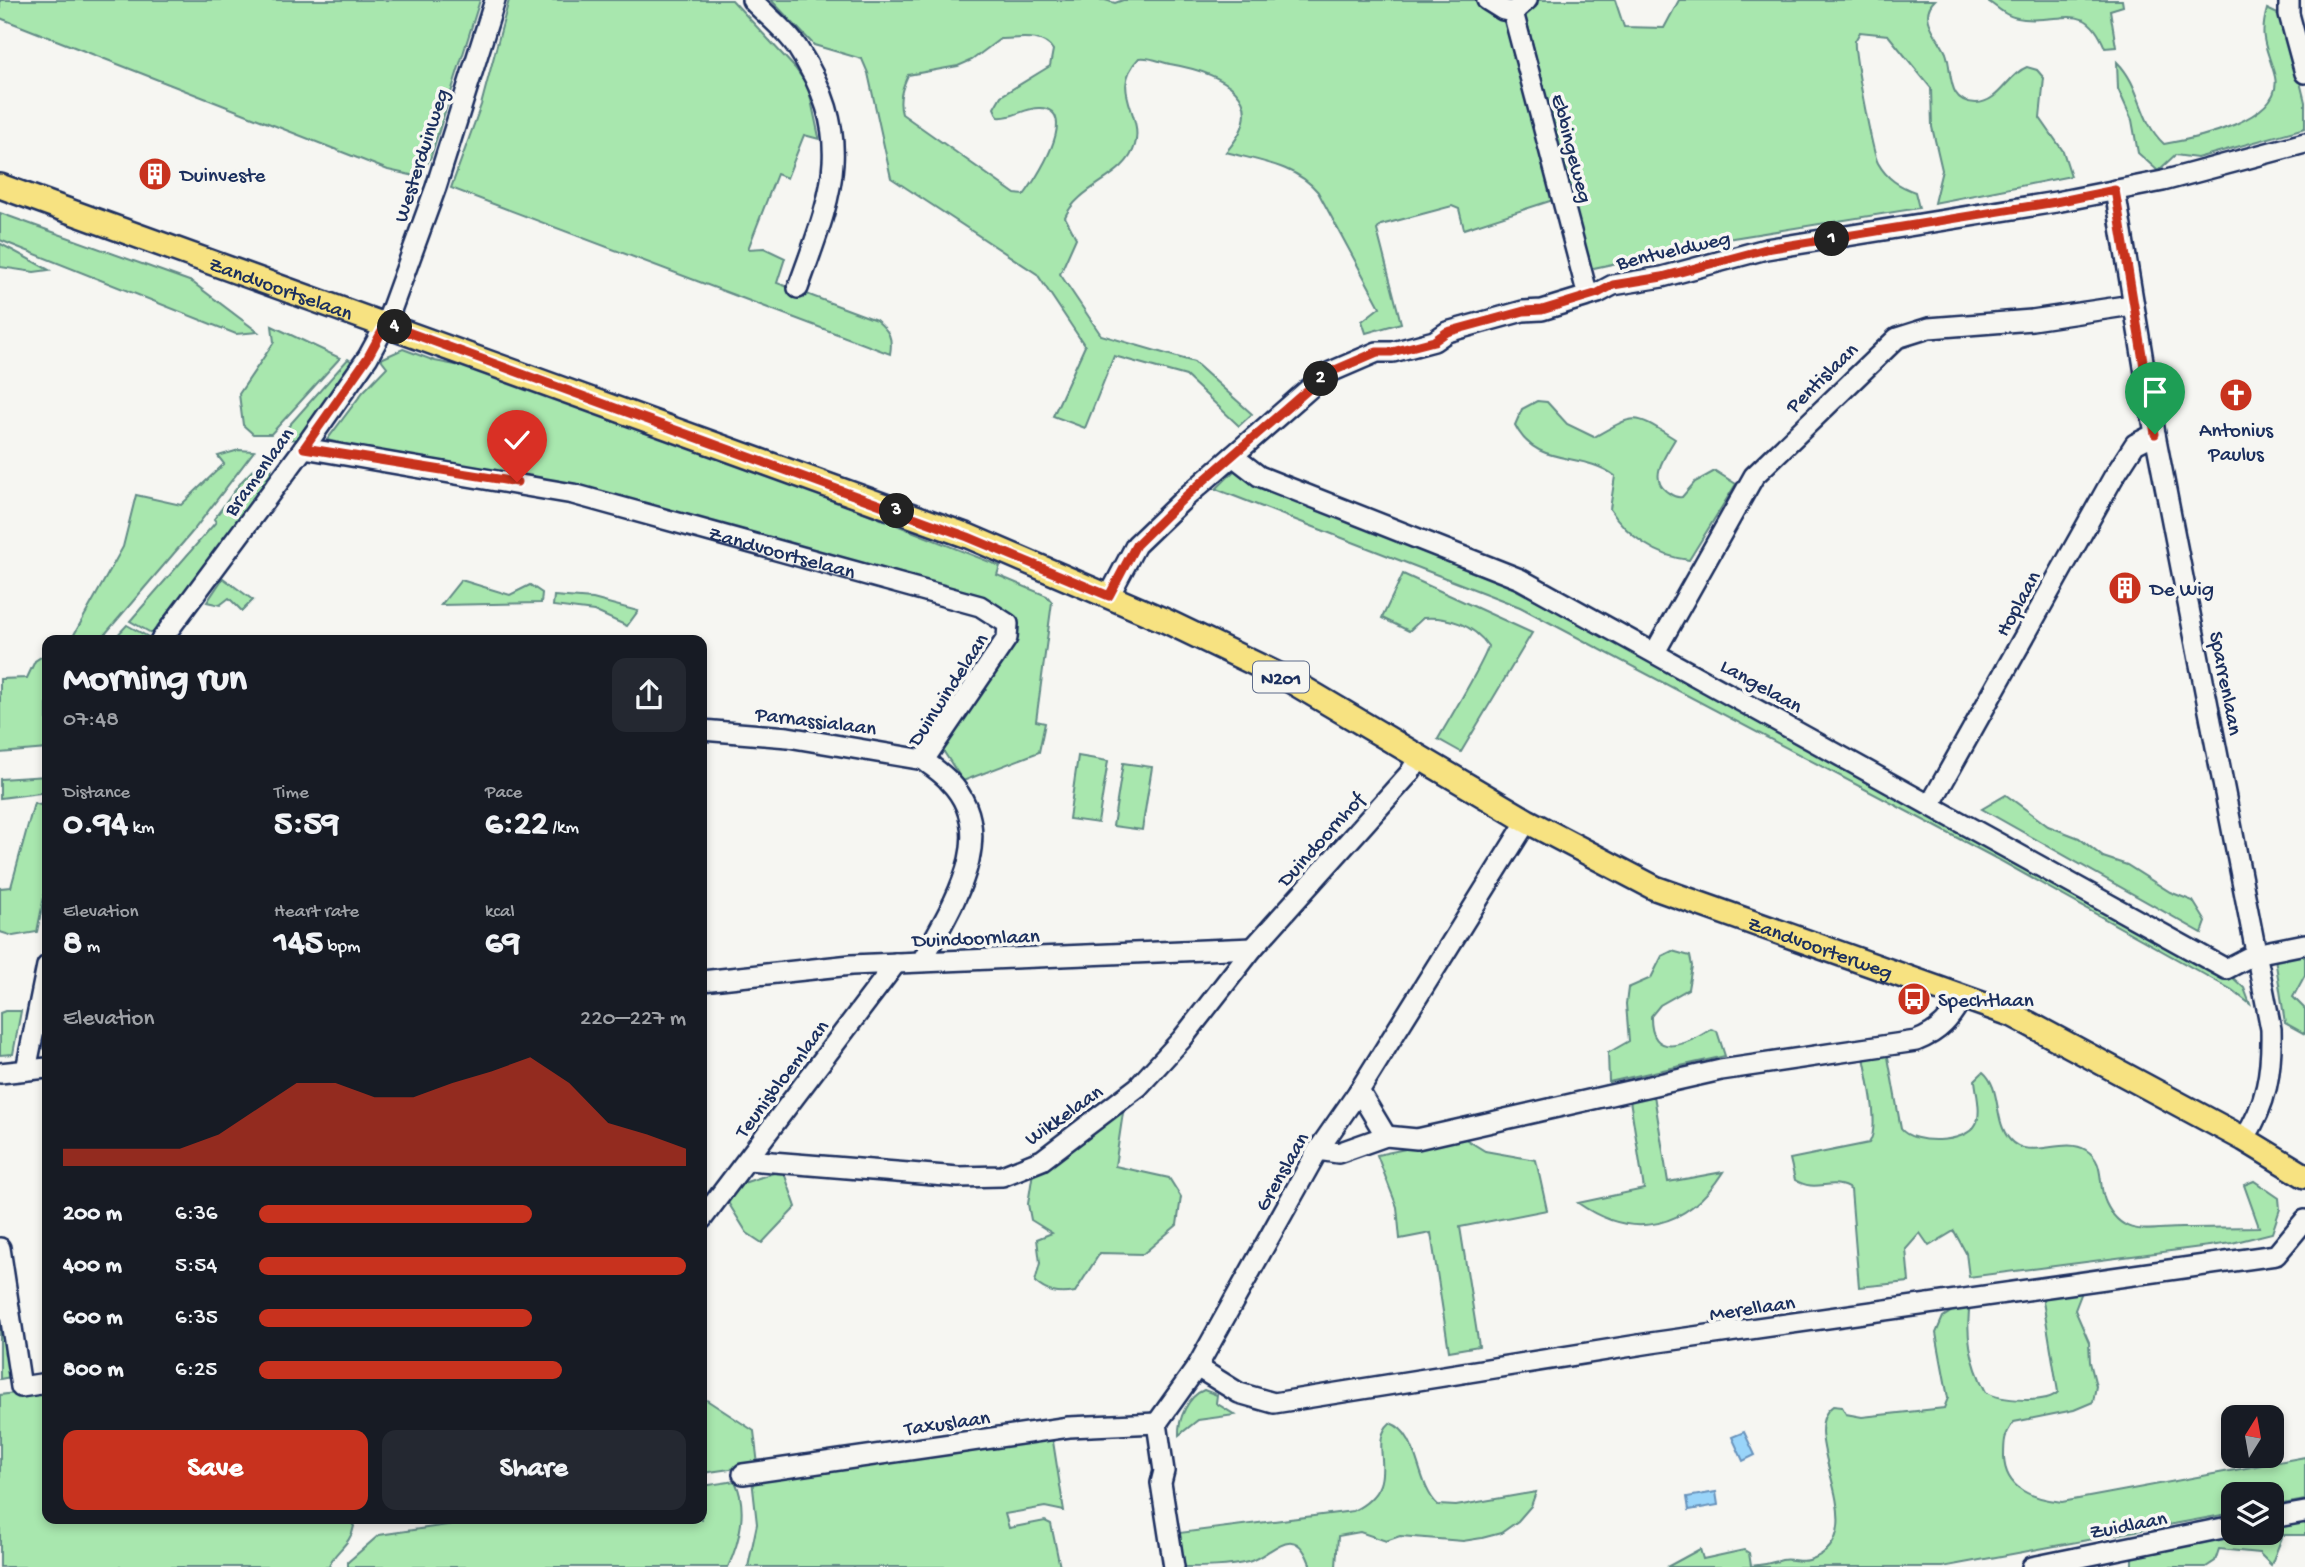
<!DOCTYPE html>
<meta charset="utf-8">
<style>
body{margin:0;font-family:"Gochi Hand",sans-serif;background:#242831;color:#f1f3f6;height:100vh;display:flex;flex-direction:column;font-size:26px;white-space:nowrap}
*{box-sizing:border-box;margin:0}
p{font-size:23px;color:#9ea1a6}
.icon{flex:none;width:38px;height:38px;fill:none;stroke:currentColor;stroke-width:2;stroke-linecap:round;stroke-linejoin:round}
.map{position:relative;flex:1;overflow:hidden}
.panel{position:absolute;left:42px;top:635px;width:665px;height:889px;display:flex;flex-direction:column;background:#171b24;border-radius:14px;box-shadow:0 4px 10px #0003}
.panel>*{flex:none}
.needle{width:46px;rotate:11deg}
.controls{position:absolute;left:2221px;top:1405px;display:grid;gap:14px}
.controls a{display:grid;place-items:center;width:63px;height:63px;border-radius:14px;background:#171b24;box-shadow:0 4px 10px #0003;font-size:35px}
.pin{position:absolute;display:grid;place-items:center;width:60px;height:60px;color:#fff;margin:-72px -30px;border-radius:50% 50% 50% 0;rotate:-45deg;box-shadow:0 0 7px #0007}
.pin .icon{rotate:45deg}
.km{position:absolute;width:35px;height:35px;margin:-18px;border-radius:50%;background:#222;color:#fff;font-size:19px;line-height:35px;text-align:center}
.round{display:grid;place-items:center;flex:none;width:74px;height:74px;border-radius:14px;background:#242831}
.headline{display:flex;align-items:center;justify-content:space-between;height:119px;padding:0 21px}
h1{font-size:38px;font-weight:700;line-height:52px}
.figures{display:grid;grid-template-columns:repeat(3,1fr);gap:10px;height:119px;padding:7px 21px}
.figures div{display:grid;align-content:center}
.figures b{font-size:35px;font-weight:700}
.figures small{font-size:19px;font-weight:400}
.figures p{font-size:19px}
.chart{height:196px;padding:14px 21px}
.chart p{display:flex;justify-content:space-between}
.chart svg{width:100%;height:126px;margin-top:7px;fill:#c8321e;opacity:.7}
.cta{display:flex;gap:14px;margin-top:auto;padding:14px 21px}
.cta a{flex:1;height:80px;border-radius:14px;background:#c8321e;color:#fff;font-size:28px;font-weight:700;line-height:80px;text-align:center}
.cta a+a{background:#242831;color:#f1f3f6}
ul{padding:0 21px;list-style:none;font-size:23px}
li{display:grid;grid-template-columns:112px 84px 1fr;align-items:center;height:52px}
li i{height:18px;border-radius:9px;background:#c8321e}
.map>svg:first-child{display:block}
</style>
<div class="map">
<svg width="2305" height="1567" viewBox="0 0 2305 1567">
<rect width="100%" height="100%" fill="#f6f6f2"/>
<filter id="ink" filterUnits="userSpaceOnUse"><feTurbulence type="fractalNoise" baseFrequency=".0143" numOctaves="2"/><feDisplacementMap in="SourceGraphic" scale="14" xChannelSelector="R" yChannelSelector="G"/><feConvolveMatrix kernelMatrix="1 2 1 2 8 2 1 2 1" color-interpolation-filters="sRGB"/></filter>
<g filter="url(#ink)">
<g fill="#a8e7ae" stroke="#628b86" stroke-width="2" fill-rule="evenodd">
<polygon points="0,0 480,0 431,156 420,177 388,170 0,18"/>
<path d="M509,0H732L795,68L808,86L819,137V139L804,135L787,178L777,174L748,249L764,248L785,258L777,283L876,320C889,331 893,337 890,354L451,188L481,105Z"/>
<path d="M771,0H1105L1115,3L1123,0H1482L1507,16L1553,200L1464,229L1459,209L1452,206L1381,225L1377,230L1401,323L1366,333L1362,321L1380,307L1318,192C1296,165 1258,161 1226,152C1274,97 1221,73 1170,64C1160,62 1149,56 1139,58C1108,91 1144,113 1135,145C1126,178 1079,185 1065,217L1076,238L1060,274L1101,335L1194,362L1252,414L1239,426L1186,376L1114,356L1085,428L1053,416L1085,346L1037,274L891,178L868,73L862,59L814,45ZM1000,39C1018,39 1043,33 1053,50L1050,66L1001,96L994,108L998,117C1013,119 1025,107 1040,108C1082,110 1034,182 1024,195L1015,194L902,114C898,100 902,88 908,75L958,66L972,60Z"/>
<path d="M1526,0H1615L1624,27L1664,28L1679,0H1935C1917,17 1939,37 1946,53C1953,72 1946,103 1976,103C1999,103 2008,74 2027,67L2037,70L2044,78L2040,118L2063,151L2071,176L1934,203L1942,170L1932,127L1931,88L1888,35L1860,32C1860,33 1855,40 1855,41C1853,51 1873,154 1878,163C1887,179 1899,186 1915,192L1919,208L1733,238L1589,269L1523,6Z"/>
<path d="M1986,0H2122L2123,6L2110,10L2116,47L2105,48C2086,0 2064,23 2024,19C2004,17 2001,9 1986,0Z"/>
<path d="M2267,9L2284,17L2305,102V128L2197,158L2175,155L2158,171L2138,153L2132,120L2118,89L2117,62C2142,87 2138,120 2164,144C2194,139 2284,120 2275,77C2268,48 2258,41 2267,9Z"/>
<polygon points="0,213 192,282 258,332 236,334 0,240"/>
<polygon points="0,244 1,244 49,270 34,272 0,267"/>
<polygon points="272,326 340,358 271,434 253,434 243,425 239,394 274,342"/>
<polygon points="403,349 435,361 476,369 762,472 1000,566 997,575 1047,596 1052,602 1036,721 1045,723 1039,752 963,781 940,746 1013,621 1007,611 991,602 327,440 363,392 387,367 381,359"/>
<polygon points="348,359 355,364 300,440 278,438"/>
<path d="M1537,401L1547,402L1567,424L1594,437C1637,413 1633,413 1675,439C1667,453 1648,477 1666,491C1672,495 1675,498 1682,497L1695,482L1715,471L1736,484L1689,560C1658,557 1627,536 1610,509L1615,476C1581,450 1537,469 1515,425L1522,409Z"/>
<polygon points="239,450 254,451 193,531 100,640 71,640 123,547 136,495 181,505 224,464 218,456"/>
<polygon points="266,456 271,463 272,479 153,634 130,621 216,522 214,519 242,481"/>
<polygon points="1235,470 1255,483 1392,532 1509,586 1865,775 2232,977 2244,988 2250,1004 2232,990 1999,860 1520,607 1216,489"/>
<path d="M1403,574L1532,633L1461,752L1438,739C1446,725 1488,655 1488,646C1474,625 1448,616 1423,618L1409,631L1382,618Z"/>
<polygon points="223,578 253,600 242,611 229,598 220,605 207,602"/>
<polygon points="461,580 510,595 530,585 542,593 541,603 441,605"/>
<polygon points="554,596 593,599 638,611 627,626 594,611 553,606"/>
<polygon points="127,625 152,639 113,640"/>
<polygon points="47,653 47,749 0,753 0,679 27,678 35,661"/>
<polygon points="1078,756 1108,761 1098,823 1069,819"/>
<polygon points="1123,763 1152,767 1142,830 1113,826"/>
<polygon points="47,776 47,792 0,798 0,779"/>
<polygon points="2006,795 2048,826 2079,838 2103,857 2127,865 2170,892 2193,901 2206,922 2202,933 1982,809"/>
<polygon points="34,803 47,807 47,882 37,932 13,936 0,932 0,888 11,887"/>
<polygon points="2305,950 2305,975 2293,997 2305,1009 2305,1034 2285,1023 2275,958"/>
<path d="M1672,951L1690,956L1692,966L1688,989L1660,1005L1651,1016C1650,1061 1687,1045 1711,1029L1717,1031L1725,1056L1609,1082L1608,1053L1629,1041L1626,1004L1628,988L1651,978L1662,956Z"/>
<polygon points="5,1011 21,1011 13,1054 0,1055 0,1013"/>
<path d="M1886,1046L1901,1129C1913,1145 1966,1144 1976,1124C1982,1113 1976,1092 1975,1080L1983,1072C2002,1088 1993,1121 2010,1140C2028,1161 2064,1136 2086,1150C2106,1162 2097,1185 2106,1203C2124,1241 2153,1227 2185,1228C2209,1228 2234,1227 2259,1227L2244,1185L2254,1181L2279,1198L2280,1209L2272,1233L2232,1243L1969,1277L1966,1253L1954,1231L1929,1246L1920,1233L1906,1249L1909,1282L1859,1287L1851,1190C1832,1176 1817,1194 1795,1180L1790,1159L1869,1143C1881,1127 1866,1072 1863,1051Z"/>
<path d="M1654,1095L1668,1182L1723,1172C1687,1228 1634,1242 1578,1203L1644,1189L1630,1100Z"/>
<path d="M1124,1106L1115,1166L1169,1178L1181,1197L1177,1225L1143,1254L1100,1253L1075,1292C1059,1295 1047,1293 1035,1282L1040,1263L1037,1239L1052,1233L1031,1220L1028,1204L1033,1172Z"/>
<polygon points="1462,1137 1485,1151 1536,1160 1547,1210 1460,1227 1479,1346 1449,1351 1431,1233 1400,1239 1397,1207 1377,1155"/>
<polygon points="783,1170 796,1207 762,1243 747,1233 724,1196 734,1186"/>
<path d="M2085,1284L2075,1310L2089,1342L2090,1362L2096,1386L2093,1402L2074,1410L2014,1422C2004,1435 2004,1441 2004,1457C2005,1490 2034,1499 2062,1502L2305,1457V1500L2272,1506V1494H2233V1513L1942,1567H1667L1700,1549L1703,1559L1744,1550L1749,1553L1751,1566C1763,1565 1772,1563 1782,1560C1791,1558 1800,1563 1809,1560C1881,1537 1793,1433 1833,1406L1842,1407L1846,1414L1862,1417L1944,1408L1948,1398L1936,1333L1943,1317L1971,1299C1964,1331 1971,1364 1986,1392C2000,1401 2047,1404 2058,1392L2041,1289Z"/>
<polygon points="0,1309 11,1377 0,1379"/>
<path d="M47,1389V1519H348L354,1526C351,1546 332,1552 329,1567H0V1395Z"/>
<path d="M1204,1390L1217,1395L1216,1403L1235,1415L1198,1420L1179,1435C1178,1419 1188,1396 1204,1390Z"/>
<polygon points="702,1397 754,1431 758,1465 702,1473"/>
<path d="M1390,1423C1420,1433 1415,1483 1438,1505L1456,1506L1536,1492L1531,1506L1518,1521L1501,1533L1482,1538L1463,1541L1400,1536L1386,1541L1360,1532L1338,1536L1336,1567H1311C1295,1517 1272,1556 1248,1562C1228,1567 1204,1567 1184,1567L1179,1533L1353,1511C1407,1484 1365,1445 1390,1423Z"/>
<polygon points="1052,1435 1064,1511 1045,1507 1005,1514 1009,1528 1045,1521 1051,1524 1060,1567 748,1567 757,1524 752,1479"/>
<path d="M735,1481C748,1508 740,1541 728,1567H348V1562L379,1535L488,1519H702V1486Z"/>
<polygon points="2305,1521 2305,1535 2283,1535 2271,1565 2259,1553 2219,1549 2215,1561 2206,1567 2132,1567 2132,1555 2244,1533 2272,1533 2272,1528"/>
</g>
<g fill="#99d4f9" stroke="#6792bb" stroke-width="2">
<polygon points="1744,1432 1755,1455 1743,1461 1732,1437"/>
<polygon points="1716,1492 1718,1505 1689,1510 1687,1497"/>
</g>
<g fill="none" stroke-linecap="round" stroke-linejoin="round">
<defs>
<g id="minor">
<path d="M752,0C766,15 786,30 797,47C857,139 832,194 798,288"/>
<polyline points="1487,0 1503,10 1513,12 1527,0"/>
<polyline points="2289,0 2289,14 2305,73"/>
<polyline points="1513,12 1588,296"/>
<path d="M2115,190L2155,434L2271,1029C2272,1071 2267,1104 2244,1139"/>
<path id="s1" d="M304,448L573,494L980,606L1008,624L1007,638L924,760C932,767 942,773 949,781C1002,835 950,908 922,961"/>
<polyline points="1233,456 1259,476 1520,579 2226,969 2255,954 2305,944"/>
<polyline points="1109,596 1136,545 1186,497 1326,374 1377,352 1393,352 1434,341 1447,332 1523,311 1542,310 1598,293 1613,285 1662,277 1766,249 2056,202 2163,181 2305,143"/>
<polyline points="161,640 304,448 368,357 386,324 436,187 495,0"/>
<polyline points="1655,652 1754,476 1897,338 1929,328 2032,320 2132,305"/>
<polyline points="702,730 788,737 924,760"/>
<polyline points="1930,805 2113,478 2135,444 2155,434"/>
<polyline points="702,981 851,965 1253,948"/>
<polyline points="26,1070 47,966"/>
<polyline points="0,1073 47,1068"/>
<polyline points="1359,1091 1386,1136"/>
<path d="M1318,1150L1338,1153L1386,1136L1417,1139L1721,1070L1916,1041C1940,1032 1951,1018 1963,996"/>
<polyline points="748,1160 958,1177 1002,1176 1042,1160 1138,1087 1182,1039 1253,948 1409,774 1419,758"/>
<polyline points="702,1219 896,963"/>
<polyline points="0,1248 21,1387 47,1383"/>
<polyline points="1197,1367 1239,1393 1274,1403 1651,1343 2276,1255 2305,1220"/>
<polyline points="743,1474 1069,1427 1157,1423"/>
<polyline points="2272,1518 2305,1512"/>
<polyline points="1174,1567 1161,1483 1164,1471 1157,1423 1197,1367 1318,1150 1359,1091 1527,821"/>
<polyline points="2032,1567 2233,1526"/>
</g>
<g id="major">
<path id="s2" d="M0,186L968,536L1166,621L1291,681L1527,821L1655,888L2013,1015L2244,1139L2305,1176"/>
</g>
</defs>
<use href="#minor" stroke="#1b2f5e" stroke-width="24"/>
<use href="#major" stroke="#1b2f5e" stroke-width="28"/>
<use href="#minor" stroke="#f6f6f2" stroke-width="19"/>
<use href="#major" stroke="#f7e281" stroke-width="23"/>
</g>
</g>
<g fill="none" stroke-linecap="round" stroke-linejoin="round" filter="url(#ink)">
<defs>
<polyline id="route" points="517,482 304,448 368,357 386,324 968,537 1109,596 1136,545 1186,496 1326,374 1377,352 1392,352 1434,341 1447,332 1524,311 1542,310 1598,293 1613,285 1662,277 1766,249 2056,202 2115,190 2155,434"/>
</defs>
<use href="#route" stroke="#fff" stroke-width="14"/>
<use href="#route" stroke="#c8321e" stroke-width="9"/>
</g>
<defs>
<symbol id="building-disc" viewBox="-11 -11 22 22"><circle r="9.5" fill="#c8321e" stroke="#f6f6f2"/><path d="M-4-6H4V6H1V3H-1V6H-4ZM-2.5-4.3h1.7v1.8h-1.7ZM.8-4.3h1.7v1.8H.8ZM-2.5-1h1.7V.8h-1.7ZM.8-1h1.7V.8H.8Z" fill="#fff"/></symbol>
<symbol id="church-disc" viewBox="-11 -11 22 22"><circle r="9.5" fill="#c8321e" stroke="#f6f6f2"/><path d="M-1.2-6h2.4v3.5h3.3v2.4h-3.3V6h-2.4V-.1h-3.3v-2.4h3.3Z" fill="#fff"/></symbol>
<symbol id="bus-disc" viewBox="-11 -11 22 22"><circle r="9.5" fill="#c8321e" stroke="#f6f6f2"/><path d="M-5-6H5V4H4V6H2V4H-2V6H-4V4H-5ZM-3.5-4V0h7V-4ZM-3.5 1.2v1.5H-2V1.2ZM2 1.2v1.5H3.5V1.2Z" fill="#fff"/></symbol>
</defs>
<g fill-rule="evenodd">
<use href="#building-disc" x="136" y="155" width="38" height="38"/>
<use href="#church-disc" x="2217" y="376" width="38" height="38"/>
<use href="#building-disc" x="2106" y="569" width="38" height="38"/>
<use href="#bus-disc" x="1895" y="980" width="38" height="38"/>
</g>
<g text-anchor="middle" stroke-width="7" stroke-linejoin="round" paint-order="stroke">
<rect fill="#f6f6f2" stroke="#5d6b8a" stroke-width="2" x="1253" y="661.5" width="56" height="31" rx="5"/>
<g font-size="19" font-weight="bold" fill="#1b2f5e">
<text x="1281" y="684">N201</text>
</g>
<g font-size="21" fill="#1b2f5e" stroke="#f6f6f2">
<text transform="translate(1573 148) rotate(75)" y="7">Ebbingeweg</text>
<text transform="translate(420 155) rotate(-72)" y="7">Westerduinweg</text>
<text transform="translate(1673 249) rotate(-13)" y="7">Bentveldweg</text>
<text dy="7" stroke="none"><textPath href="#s2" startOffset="299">Zandvoortselaan</textPath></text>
<text transform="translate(1821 377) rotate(-44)" y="7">Pentislaan</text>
<text transform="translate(258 471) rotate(-54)" y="7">Bramenlaan</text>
<text dy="7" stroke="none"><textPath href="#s1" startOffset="490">Zandvoortselaan</textPath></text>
<text transform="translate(2017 603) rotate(-61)" y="7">Hoplaan</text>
<text transform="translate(2227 683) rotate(79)" y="7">Sparrenlaan</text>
<text transform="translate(1762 685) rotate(29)" y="7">Langelaan</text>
<text transform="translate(947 689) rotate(-57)" y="7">Duinwindelaan</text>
<text transform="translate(816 720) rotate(7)" y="7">Parnassialaan</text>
<text transform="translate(1320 839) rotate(-48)" y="7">Duindoornhof</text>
<text transform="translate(976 937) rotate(-2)" y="7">Duindoornlaan</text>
<text dy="7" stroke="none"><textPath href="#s2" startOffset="1978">Zandvoorterweg</textPath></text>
<text transform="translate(781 1078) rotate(-53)" y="7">Teunisbloemlaan</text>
<text transform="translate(1063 1114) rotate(-35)" y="7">Wikkelaan</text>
<text transform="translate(1281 1171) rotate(-60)" y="7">Grenslaan</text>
<text transform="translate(1752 1307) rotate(-8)" y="7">Merellaan</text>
<text transform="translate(947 1422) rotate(-8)" y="7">Taxuslaan</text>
<text transform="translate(2128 1524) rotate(-11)" y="7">Zuidlaan</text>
</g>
<g font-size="21" fill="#1b2f5e" stroke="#f6f6f2" text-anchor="start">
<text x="180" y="181">Duinveste</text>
<text x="2236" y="436" text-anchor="middle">Antonius<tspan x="2236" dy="24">Paulus</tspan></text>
<text x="2150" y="595">De Wig</text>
<text x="1938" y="1006">Spechtlaan</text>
</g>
</g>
</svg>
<div class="controls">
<a><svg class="needle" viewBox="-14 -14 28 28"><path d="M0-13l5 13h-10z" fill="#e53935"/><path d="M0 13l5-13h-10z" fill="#9ea1a6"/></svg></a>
<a><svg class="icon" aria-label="layers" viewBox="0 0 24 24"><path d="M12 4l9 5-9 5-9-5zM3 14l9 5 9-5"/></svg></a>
</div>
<div class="pin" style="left:2155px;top:434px;background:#1e9e55"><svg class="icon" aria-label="arrive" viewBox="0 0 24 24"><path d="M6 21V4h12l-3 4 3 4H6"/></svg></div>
<div class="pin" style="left:517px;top:482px;background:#d93025"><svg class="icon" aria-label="check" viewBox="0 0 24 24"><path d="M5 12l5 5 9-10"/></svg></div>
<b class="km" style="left:1832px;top:239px">1</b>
<b class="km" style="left:1321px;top:379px">2</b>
<b class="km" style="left:897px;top:511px">3</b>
<b class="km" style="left:395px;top:327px">4</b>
<section class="panel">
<div class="headline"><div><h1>Morning run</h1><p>07:48</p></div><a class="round"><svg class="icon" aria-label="share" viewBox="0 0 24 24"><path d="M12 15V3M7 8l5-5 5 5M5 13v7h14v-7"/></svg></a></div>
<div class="figures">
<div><p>Distance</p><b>0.94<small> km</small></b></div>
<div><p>Time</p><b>5:59</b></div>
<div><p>Pace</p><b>6:22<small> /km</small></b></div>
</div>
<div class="figures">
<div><p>Elevation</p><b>8<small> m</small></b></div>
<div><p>Heart rate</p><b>145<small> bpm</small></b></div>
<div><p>kcal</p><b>69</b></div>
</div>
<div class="chart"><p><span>Elevation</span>220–227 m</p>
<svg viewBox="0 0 160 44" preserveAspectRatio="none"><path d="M0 44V38L10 38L20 38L30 38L40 33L50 24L60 15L70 15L80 20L90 20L100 15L110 11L120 6L130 15L140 29L150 33L160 38V44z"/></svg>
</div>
<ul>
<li><b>200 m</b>6:36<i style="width:64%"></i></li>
<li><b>400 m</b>5:54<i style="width:100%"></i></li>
<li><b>600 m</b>6:35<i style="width:64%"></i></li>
<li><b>800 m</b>6:25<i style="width:71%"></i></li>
</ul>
<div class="cta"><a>Save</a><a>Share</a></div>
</section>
</div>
